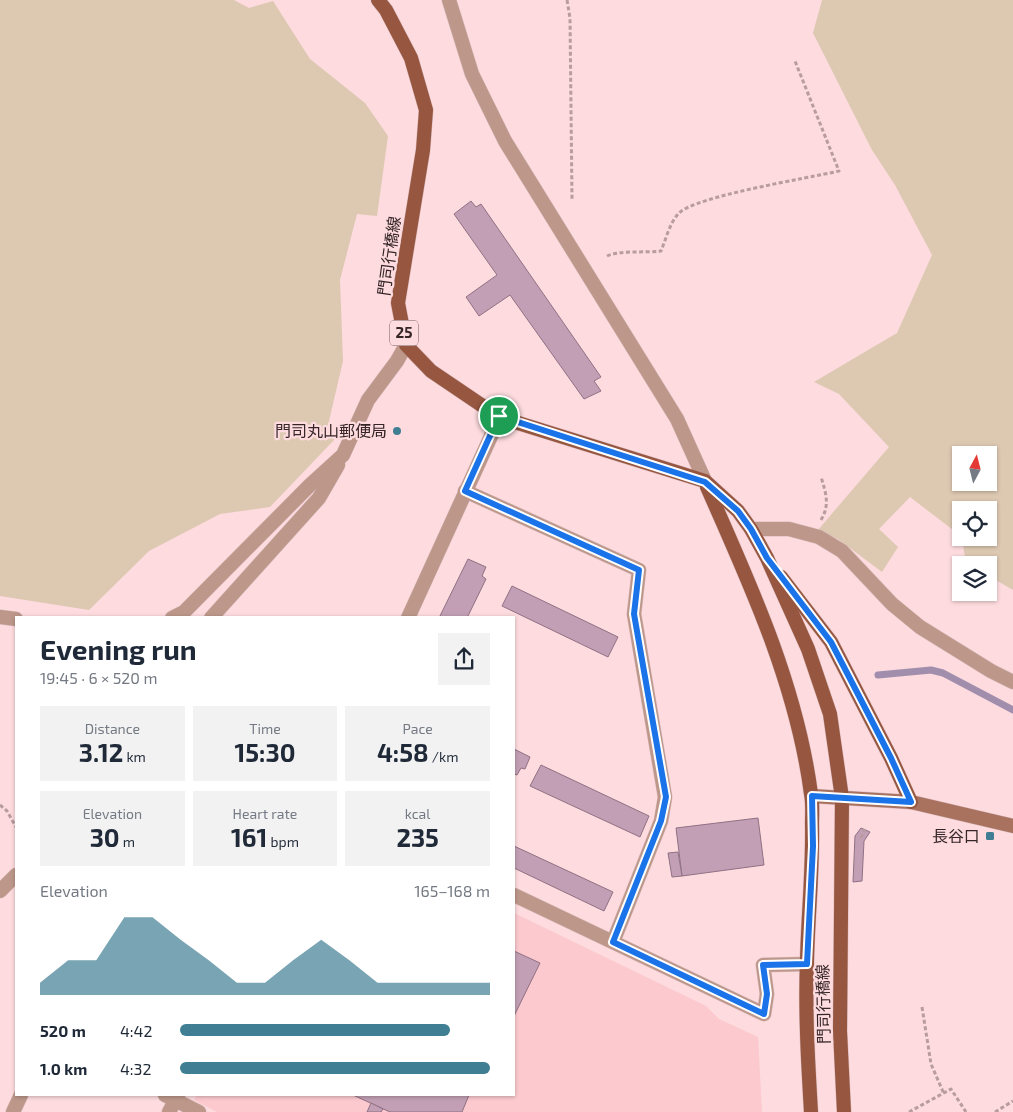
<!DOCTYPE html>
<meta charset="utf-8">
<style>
body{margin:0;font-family:"Exo 2","Noto Sans JP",sans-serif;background:#f2f2f3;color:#1f2937;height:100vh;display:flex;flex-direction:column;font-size:19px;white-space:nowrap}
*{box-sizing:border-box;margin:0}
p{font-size:16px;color:#747a83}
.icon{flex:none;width:28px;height:28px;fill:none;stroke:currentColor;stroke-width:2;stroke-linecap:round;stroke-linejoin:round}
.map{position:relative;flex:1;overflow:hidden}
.details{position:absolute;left:15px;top:616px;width:500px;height:480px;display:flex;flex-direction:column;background:#fff;border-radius:0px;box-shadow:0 1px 4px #0004}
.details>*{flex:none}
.needle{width:32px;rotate:7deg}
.controls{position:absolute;left:952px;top:446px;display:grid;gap:10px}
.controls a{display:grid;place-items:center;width:45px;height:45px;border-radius:0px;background:#fff;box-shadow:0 1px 4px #0004;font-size:25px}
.pin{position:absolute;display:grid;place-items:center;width:42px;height:42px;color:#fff;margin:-21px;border:2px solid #fff;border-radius:50%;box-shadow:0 1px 5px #0007}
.round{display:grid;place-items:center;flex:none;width:52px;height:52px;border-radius:0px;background:#f2f2f3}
.headline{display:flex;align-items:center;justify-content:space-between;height:85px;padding:0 25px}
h1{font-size:28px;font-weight:700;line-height:38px}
.metrics{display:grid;grid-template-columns:repeat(3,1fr);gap:8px;height:85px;padding:5px 25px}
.metrics div{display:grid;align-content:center;border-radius:0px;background:#f2f2f3;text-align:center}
.metrics b{font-size:25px;font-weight:700}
.metrics small{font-size:14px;font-weight:400}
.metrics p{font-size:14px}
.chart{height:140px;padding:10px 25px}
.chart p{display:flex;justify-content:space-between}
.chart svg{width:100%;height:90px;margin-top:5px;fill:#407e93;opacity:.7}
ul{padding:0 25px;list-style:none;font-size:16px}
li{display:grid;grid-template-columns:80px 60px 1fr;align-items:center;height:38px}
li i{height:12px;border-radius:6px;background:#407e93}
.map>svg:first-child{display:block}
</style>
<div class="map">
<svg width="1013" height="1112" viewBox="0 0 1013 1112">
<rect width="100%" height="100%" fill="#fddbde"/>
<polygon fill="#fbc9ce" points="514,913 706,1006 719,1019 758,1037 762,1112 217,1112 194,1100 197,1095 514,1095"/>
<g fill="#ddc8b2" fill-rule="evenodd">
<polygon points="0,0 234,0 249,8 273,1 310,59 365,103 388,136 377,216 357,214 340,280 343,361 329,421 334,440 270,507 220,514 149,551 89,610 0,596"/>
<path d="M822,0H1013V590L989,576V565L966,564L962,538H989V510H961V536L910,497L879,529L898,547L882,572L838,539L818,530L889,447L839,394L814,382L897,333L932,255L895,185L872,150L813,33ZM961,455H989V482H961Z"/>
</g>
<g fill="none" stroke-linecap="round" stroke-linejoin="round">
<polyline stroke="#a18ead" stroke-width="7" points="878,675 931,670 943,673 1013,710"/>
</g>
<g fill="#c29fb4" stroke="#907184">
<polygon points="471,201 476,207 481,204 601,377 594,381 601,391 584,399 510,295 479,316 466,297 497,275 454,214"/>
<polygon points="468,559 486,567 482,576 486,579 467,618 439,618"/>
<polygon points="512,586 618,637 608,657 502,606"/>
<polygon points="514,749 530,757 525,769 521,768 517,775 514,774"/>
<polygon points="541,765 649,816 640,837 530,786"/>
<polygon points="758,818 764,865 682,876 676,828"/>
<polygon points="861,828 870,832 864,841 862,881 853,882 855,836"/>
<polygon points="514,846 613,892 604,911 514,868"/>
<polygon points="678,852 682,876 672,877 668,853"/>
<polygon points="514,951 540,963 514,1016"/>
<polygon points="353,1095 469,1095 462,1112 390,1112"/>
<polygon points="371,1103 383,1109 381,1112 367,1112"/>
</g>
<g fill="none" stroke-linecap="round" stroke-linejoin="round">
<defs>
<g id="minor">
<polyline points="465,491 639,570 634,614 665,797 661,821 613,942"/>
<polyline points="751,529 789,529 819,537 842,551 892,604 920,627 991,671 1013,682"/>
<polyline points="0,617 16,619"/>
<polyline points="172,618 184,612 310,485 343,455 368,400 397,361 406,345"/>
<polyline points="211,618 319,498 338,465"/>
<polyline points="0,891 16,875"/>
<polyline points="514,895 764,1014 767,994 763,965 807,964"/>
<polyline points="165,1095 199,1112"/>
<polyline points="13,1112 21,1095"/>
</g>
<g id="tertiary">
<polyline points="449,0 472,74 505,141 677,419 705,481"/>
<polyline points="408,618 492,434 499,417"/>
<polyline points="169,1112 178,1095"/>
</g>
<polyline id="secondary" points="812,796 911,802 1013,826"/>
<g id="primary">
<polyline points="378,0 386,10 411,58 426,110 423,150 398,303 406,345 431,371 499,417 705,481 738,511 751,529 767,558 808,649 830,714 842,798 840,1031 844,1112"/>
<path d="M707,487C751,586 797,686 811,794C813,804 812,814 812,824C813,870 808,915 807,961C805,1011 808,1062 811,1112"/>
<polyline points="781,577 831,642 891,758 911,802"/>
</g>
</defs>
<use href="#minor" stroke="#d9babd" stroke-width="15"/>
<use href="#tertiary" stroke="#d9babd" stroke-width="15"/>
<use href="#secondary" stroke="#d9babd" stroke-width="15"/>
<use href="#primary" stroke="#d9babd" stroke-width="15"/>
<g stroke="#b89c9f" stroke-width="3" stroke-dasharray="4 2.5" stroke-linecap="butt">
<polyline points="567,0 570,18 572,199"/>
<path d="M607,256C620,250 645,253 661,251C666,239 670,222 679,213C696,196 809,178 839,171L795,61"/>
<path d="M821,520C830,505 826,493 821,477"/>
<polyline points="0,805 7,811 16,827"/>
<polyline points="861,838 865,829"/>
<polyline points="922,1007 931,1064 944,1094"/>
<polyline points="909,1112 951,1089 966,1112"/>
<polyline points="995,1112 1013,1101"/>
</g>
<use href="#minor" stroke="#bd988a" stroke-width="14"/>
<use href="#tertiary" stroke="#bd988a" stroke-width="14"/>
<use href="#secondary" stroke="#a8725f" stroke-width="14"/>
<use href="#primary" stroke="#97563f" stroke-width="14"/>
</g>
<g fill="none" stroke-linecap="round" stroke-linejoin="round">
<defs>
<polygon id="route" points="499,416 705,482 738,511 751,529 767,558 831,642 891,758 911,802 812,796 813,846 807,964 763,965 767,994 764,1014 613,942 661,821 666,797 634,614 639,570 465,491"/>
</defs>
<use href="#route" stroke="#fff" stroke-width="10"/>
<use href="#route" stroke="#1a73e8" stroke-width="6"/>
</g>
<g fill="#407e93" stroke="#fddbde" stroke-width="2">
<circle cx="397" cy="431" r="5"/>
<rect x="985" y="831" width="10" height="10" rx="2.5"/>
</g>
<g text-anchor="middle" stroke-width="4.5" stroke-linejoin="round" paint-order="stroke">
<rect fill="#fddbde" stroke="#715c5e" stroke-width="1" x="390" y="320.5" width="28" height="25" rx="4"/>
<g font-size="15" font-weight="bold" fill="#352527">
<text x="404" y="338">25</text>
</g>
<g font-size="16" fill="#352527" stroke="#fddbde">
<text transform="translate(389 256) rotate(-82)" y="6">門司行橋線</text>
<text transform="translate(823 1004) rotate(-91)" y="6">門司行橋線</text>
</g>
<g font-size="16" fill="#352527" stroke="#fddbde" text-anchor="end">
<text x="387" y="437">門司丸山郵便局</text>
<text x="980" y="842">長谷口</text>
</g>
</g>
</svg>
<div class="controls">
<a><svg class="needle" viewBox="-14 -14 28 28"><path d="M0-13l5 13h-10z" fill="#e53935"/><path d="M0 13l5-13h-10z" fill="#747a83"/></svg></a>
<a><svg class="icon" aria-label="locate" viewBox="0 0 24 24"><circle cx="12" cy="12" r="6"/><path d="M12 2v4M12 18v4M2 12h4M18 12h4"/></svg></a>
<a><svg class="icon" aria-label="layers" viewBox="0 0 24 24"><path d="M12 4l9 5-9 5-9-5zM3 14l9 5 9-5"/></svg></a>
</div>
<div class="pin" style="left:499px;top:416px;background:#1e9e55"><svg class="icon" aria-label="arrive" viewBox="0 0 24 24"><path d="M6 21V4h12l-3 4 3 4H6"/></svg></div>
<section class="details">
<div class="headline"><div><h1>Evening run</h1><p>19:45 · 6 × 520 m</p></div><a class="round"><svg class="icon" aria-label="share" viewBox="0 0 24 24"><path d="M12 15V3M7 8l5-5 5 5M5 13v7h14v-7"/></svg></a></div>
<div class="metrics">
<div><p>Distance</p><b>3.12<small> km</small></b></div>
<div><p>Time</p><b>15:30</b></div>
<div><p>Pace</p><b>4:58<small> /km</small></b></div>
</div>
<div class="metrics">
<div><p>Elevation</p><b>30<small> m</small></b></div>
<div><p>Heart rate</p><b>161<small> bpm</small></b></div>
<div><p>kcal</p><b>235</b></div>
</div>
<div class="chart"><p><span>Elevation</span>165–168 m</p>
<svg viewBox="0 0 160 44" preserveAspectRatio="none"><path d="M0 44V38L10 27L20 27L30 6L40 6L50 17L60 27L70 38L80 38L90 27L100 17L110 27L120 38L130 38L140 38L150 38L160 38V44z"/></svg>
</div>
<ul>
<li><b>520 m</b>4:42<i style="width:87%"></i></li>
<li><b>1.0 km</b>4:32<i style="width:100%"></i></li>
</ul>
</section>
</div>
